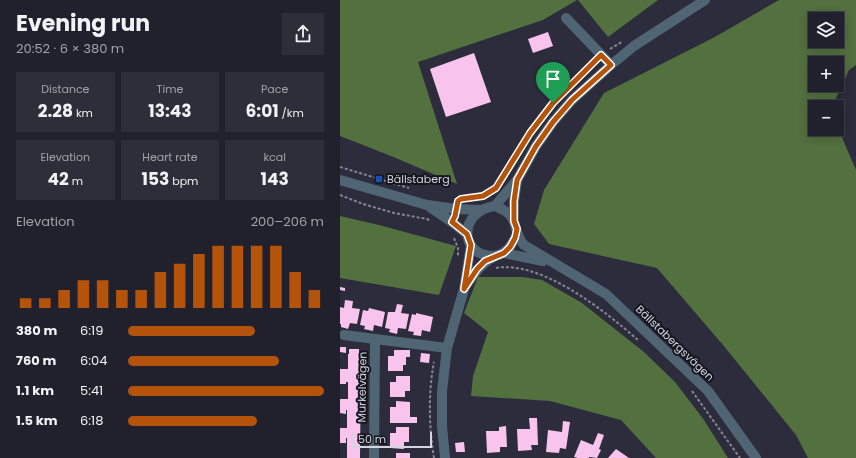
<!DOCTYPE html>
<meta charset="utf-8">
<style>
body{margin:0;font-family:Poppins,sans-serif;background:#2d2e3a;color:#f1f3f6;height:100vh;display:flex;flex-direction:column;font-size:15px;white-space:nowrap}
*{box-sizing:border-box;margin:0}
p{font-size:13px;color:#a2a3aa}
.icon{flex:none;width:22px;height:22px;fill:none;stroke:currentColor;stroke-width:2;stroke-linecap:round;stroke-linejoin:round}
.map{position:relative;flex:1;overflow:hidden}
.panel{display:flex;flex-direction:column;background:#21212e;width:340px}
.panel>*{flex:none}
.buttons{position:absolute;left:468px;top:12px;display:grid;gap:8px}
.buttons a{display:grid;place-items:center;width:36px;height:36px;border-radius:0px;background:#21212e;box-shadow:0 2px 10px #0003,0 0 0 1px #3e3e4a;font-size:20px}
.scale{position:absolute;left:12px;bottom:10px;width:80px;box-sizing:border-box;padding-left:4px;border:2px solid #d5d5e1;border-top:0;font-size:11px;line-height:14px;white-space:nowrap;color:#d5d5e1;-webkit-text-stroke:3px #15151d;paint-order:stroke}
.pin{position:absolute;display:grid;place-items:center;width:34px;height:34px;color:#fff;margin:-41px -17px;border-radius:50% 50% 50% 0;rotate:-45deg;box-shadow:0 0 4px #0007}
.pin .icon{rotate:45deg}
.round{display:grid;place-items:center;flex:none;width:42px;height:42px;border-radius:0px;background:#2d2e3a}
.head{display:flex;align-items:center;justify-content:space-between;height:68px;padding:0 16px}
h1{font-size:22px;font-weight:700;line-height:30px}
.metrics{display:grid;grid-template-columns:repeat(3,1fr);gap:6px;height:68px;padding:4px 16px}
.metrics div{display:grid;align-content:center;border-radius:0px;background:#2d2e3a;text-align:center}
.metrics b{font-size:17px;font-weight:700}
.metrics small{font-size:11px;font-weight:400}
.metrics p{font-size:11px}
.chart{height:112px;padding:8px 16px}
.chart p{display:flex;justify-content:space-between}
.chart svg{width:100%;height:72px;margin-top:4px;stroke:#b45309;stroke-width:6}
ul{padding:0 16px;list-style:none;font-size:13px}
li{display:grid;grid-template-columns:64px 48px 1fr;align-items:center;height:30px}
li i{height:10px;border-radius:5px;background:#b45309}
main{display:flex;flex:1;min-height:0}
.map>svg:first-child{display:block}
</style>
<main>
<section class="panel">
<div class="head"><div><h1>Evening run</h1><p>20:52 · 6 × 380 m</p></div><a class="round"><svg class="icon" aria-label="share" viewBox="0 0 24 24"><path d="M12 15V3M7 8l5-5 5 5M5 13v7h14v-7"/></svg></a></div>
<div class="metrics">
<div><p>Distance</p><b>2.28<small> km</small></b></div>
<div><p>Time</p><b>13:43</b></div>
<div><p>Pace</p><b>6:01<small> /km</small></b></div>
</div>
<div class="metrics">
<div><p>Elevation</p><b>42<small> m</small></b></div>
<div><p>Heart rate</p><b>153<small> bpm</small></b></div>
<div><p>kcal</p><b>143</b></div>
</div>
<div class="chart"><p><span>Elevation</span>200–206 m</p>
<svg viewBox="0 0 160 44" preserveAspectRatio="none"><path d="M5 44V38M15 44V38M25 44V33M35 44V27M45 44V27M55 44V33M65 44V33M75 44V22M85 44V17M95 44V11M105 44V6M115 44V6M125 44V6M135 44V6M145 44V22M155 44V33"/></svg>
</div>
<ul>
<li><b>380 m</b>6:19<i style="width:65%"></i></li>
<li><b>760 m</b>6:04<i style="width:77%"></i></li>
<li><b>1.1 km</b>5:41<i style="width:100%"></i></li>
<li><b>1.5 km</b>6:18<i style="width:66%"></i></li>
</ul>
</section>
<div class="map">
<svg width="516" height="458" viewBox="0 0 516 458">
<rect width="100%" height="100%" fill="#2c2c3d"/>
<g fill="#53703f" fill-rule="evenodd">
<polygon points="0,0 237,0 203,20 78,62 117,184 51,156 0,136"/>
<polygon points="238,0 318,0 268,37"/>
<path d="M439,0H516V65L509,70L492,107H475V129H497V126L516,170V458H468L456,435L383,345L317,268L209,244L194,224L204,190L264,93L373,38ZM475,19H497V41H475ZM475,63H497V85H475Z"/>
<polygon points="0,216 39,225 116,246 99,295 0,278"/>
<polygon points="138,277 183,277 202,280 242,303 304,352 335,382 364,420 388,458 316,458 281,420 210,401 131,396 133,376 148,332 124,313"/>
</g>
<g fill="#f8c4ee">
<polygon points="208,32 213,46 193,53 188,39"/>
<polygon points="134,53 151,102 106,117 90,69"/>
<polygon points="0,287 5,288 5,291 0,290"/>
<polygon points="5,300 13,301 12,308 20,309 17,324 10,323 8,329 1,327 1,324 0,324 0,307 4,308"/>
<polygon points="57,304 63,305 61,313 69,314 66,329 58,328 57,334 49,332 50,329 45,328 48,312 55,312"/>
<polygon points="29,308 45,312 42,327 34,325 33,331 24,329 25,326 20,325 23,310 28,311"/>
<polygon points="76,313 93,317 90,332 82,330 81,336 73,335 74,332 68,331 72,314 76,315"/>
<polygon points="0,347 6,347 6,353 0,352"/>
<polygon points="9,349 19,349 19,354 21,354 20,458 7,458 7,438 6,438 6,443 0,443 0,428 7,428 7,410 6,410 6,414 0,413 0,399 8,399 8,382 6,382 6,384 0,384 0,369 8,369 8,354 9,354"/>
<polygon points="54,350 70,350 70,357 66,357 66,365 63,365 63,371 48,371 48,356 54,356"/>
<polygon points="81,353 90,354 89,363 80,362"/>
<polygon points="56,376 70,376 70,391 65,391 65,397 50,397 50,382 56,382"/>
<polygon points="56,401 70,402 70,417 77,417 77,423 50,423 50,407 56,407"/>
<polygon points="189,418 197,418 198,445 191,445 192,450 178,451 177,429 190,429"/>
<polygon points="223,421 230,422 226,449 220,448 219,453 206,452 208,430 222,432"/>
<polygon points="166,426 167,447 160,447 160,452 147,453 146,431 159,431 159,427"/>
<polygon points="56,427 69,427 69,442 64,442 64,449 50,448 50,433 56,433"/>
<polygon points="258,433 264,435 259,449 261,450 257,458 249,457 249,458 238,458 234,457 241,440 253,445"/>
<polygon points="124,442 125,452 116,452 115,443"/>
<polygon points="276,449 289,458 268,458"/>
<rect x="56" y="453" width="14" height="5"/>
</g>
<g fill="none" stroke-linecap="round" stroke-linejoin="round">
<g stroke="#858593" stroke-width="2" stroke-dasharray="3 2" stroke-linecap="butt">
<polyline points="270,49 282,42"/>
<polyline points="0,167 69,188"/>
<polyline points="158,185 190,133 213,103 254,61"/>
<polyline points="0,195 23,204 54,213 87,219 91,221"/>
<polyline points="130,198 143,196 155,189"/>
<polyline points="114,238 118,248 118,257"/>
<path d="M156,268C201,260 265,311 298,340"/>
<polyline points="352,391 400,458"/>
<path d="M94,458C89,427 88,393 94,362"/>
</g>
<g stroke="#4f6574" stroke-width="10">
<polyline points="226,18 271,65"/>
<polyline points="0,180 87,205 116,209 141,210"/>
<polyline points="155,206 177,180 196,146 213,122 232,100 271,65 294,46 365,0"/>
<polyline points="90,207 112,222 127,234"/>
<polyline points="174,221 174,201 177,180"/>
<path d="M177,234C172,245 166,255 153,256C119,256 118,211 155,206C182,216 170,228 184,245L266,294L368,391L416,458"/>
<polyline points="164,253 203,261"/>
<path d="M125,287C135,273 140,264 155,256"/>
<polyline points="4,335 35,339 34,458"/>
<polyline points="35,339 107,348"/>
<polyline points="105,458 102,426 102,391 107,348 124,289 131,245"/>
</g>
</g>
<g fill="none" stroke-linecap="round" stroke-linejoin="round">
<defs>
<polygon id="route" points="261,55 271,65 232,100 213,122 196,146 177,180 174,201 174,221 177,229 175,238 170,247 164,253 145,261 137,269 124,289 131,245 127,234 112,222 115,216 118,201 121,199 143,196 156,188 190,133 213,103"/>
</defs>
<use href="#route" stroke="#fff" stroke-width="8"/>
<use href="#route" stroke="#b45309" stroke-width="5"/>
</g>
<rect fill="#1a4fb4" stroke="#15151d" stroke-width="1.5" x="35" y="175" width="8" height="8" rx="2"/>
<g text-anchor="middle" stroke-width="4" stroke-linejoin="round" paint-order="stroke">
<g font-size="11" fill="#d5d5e1" stroke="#15151d" text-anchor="start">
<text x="47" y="183">Bällstaberg</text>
</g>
<g font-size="11" fill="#d5d5e1" stroke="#15151d">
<text transform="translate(335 343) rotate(44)" y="4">Bällstabergsvägen</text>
<text transform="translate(22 387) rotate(-89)" y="4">Murkelvägen</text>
</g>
</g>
</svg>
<div class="buttons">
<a><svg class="icon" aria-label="layers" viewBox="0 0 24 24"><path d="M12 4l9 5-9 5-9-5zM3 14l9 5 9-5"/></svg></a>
<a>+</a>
<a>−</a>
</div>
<div class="scale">50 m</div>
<div class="pin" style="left:213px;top:103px;background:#1e9e55"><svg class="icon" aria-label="arrive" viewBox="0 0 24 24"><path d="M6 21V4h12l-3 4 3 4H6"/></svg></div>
</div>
</main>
